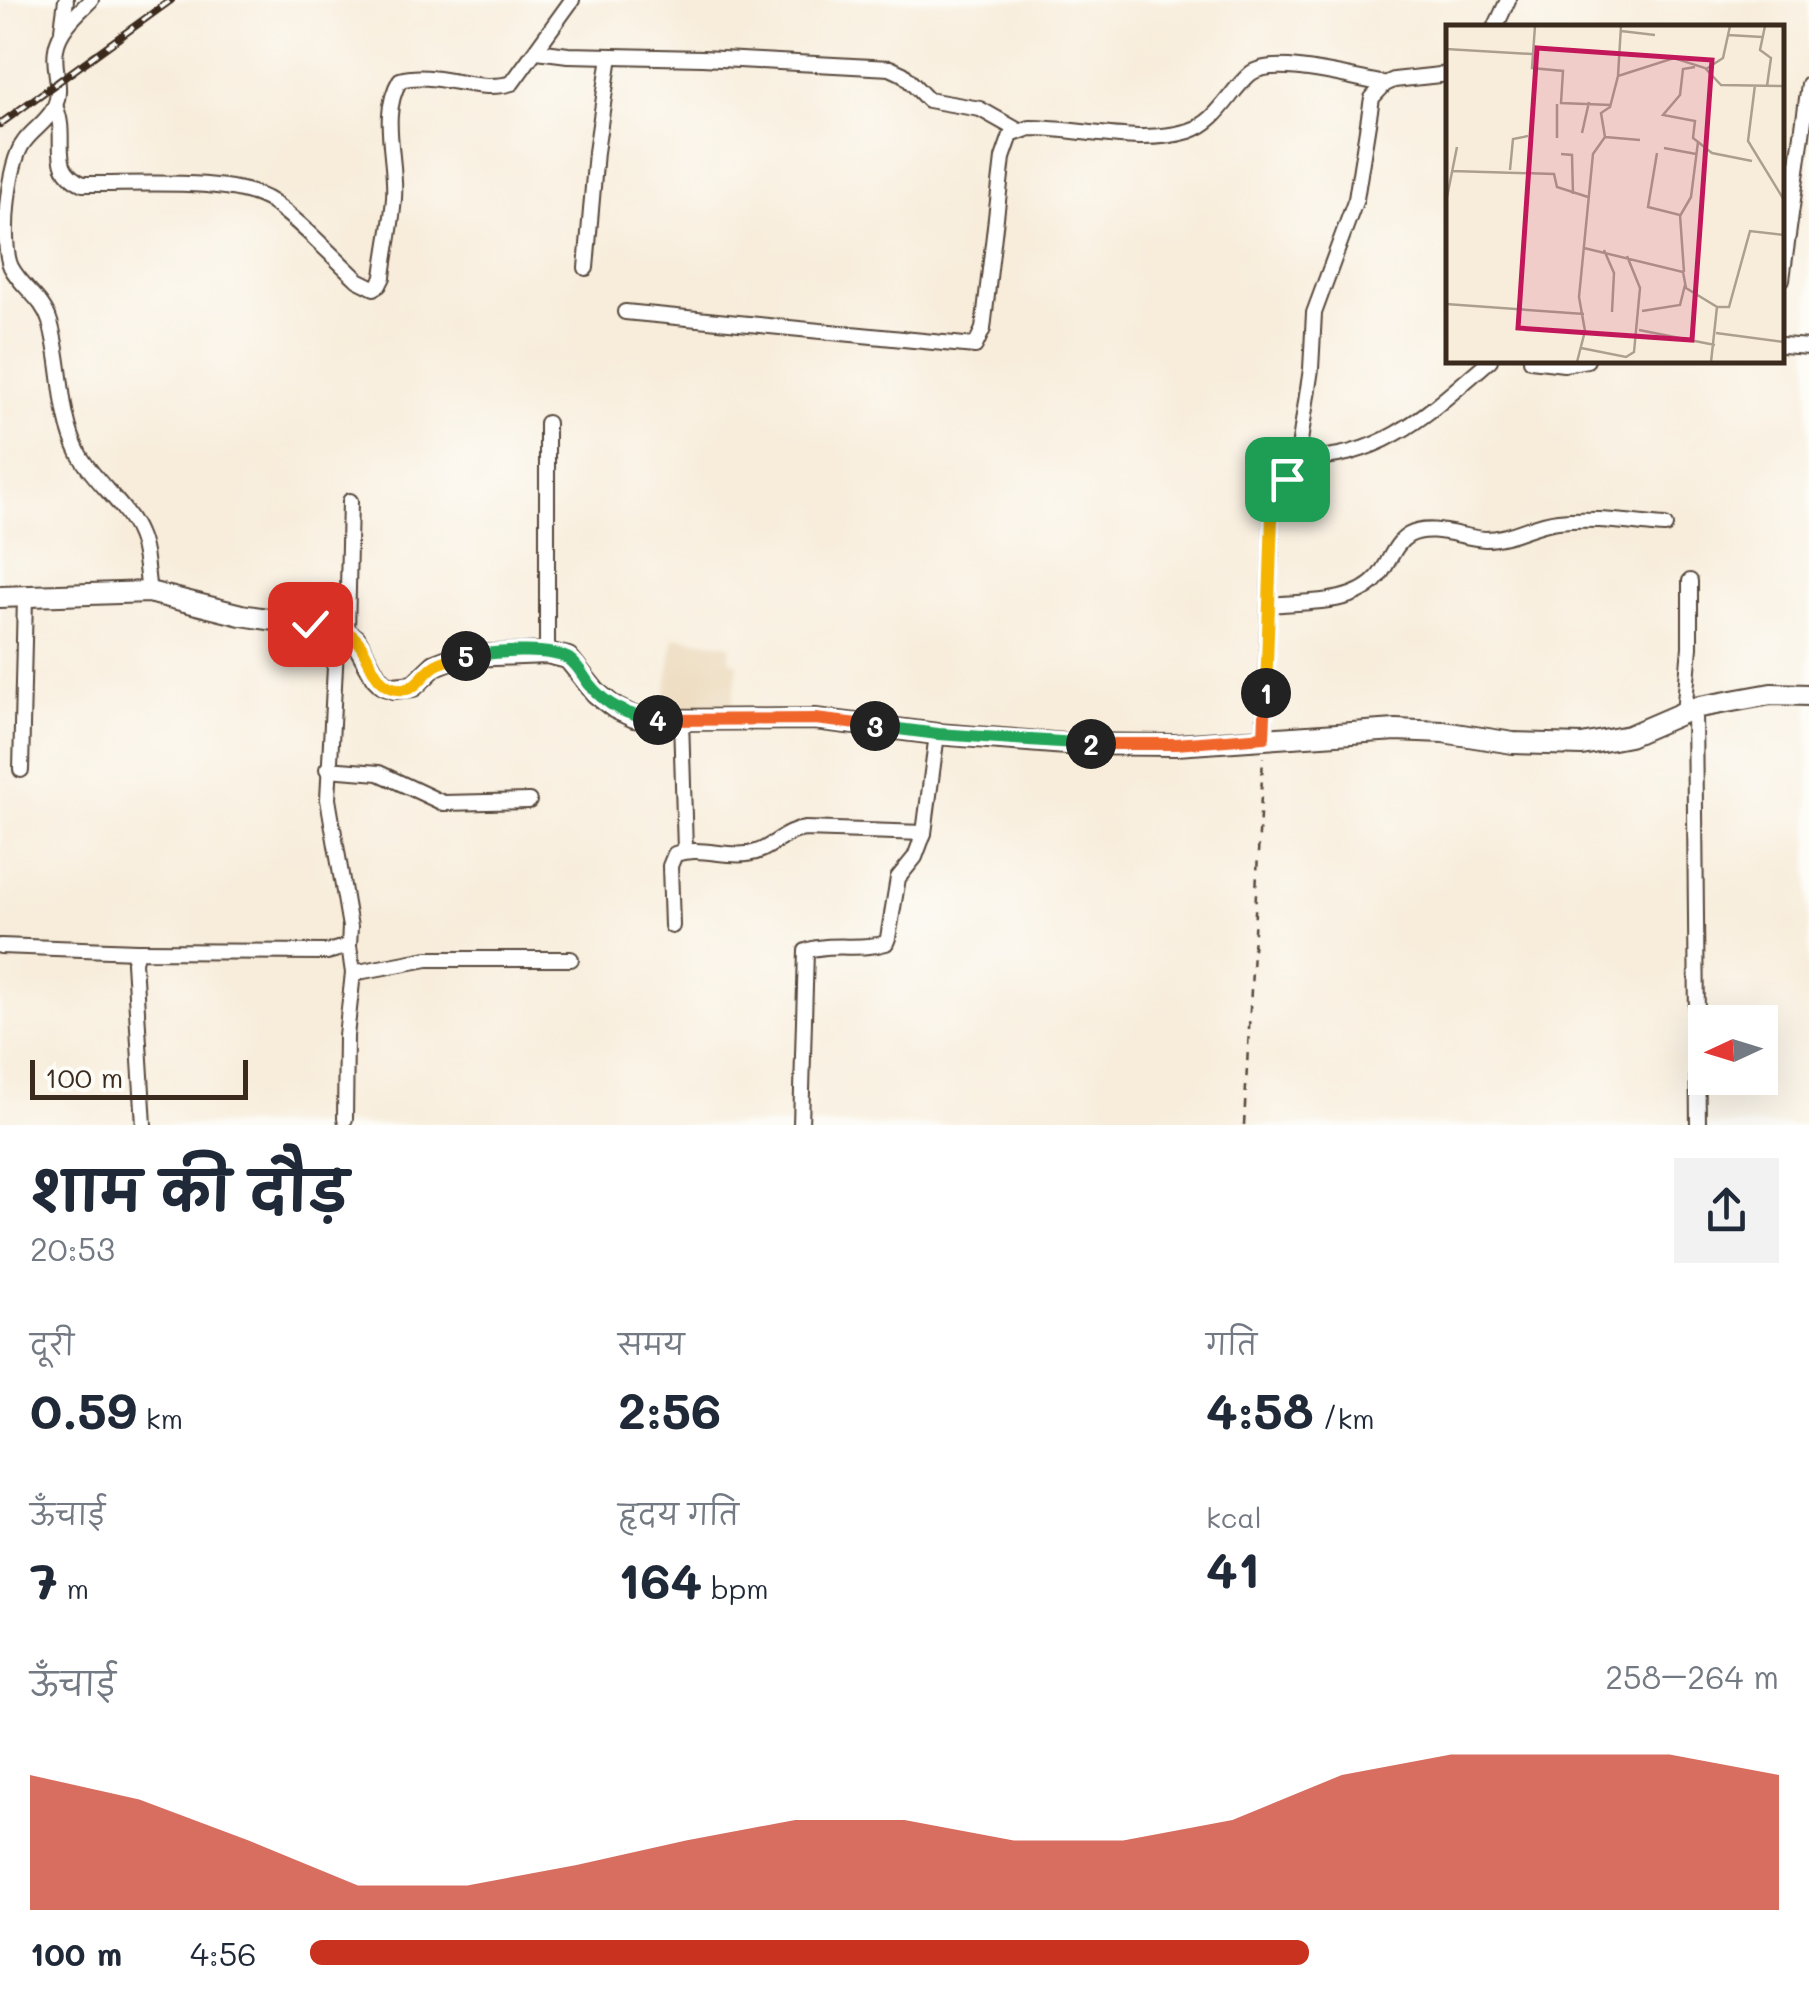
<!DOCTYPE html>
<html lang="hi">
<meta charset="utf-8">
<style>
body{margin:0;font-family:Mali,"Playpen Sans Deva",sans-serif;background:#f2f2f3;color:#1f2937;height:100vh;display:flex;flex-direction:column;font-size:38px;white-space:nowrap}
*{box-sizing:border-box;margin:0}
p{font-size:32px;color:#747a83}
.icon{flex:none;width:55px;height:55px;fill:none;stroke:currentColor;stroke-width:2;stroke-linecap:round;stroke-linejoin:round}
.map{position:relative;height:1125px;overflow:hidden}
.panel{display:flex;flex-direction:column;background:#fff;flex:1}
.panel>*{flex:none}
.needle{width:65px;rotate:266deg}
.controls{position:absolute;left:1688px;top:1005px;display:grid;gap:20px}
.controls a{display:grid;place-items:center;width:90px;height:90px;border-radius:0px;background:#fff;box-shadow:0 10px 40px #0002;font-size:50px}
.scale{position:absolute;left:30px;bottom:25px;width:218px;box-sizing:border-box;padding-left:10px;border:5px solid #3b2a1e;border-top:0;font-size:28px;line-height:35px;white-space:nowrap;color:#3b2a1e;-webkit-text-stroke:8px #fdfcf7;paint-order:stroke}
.pin{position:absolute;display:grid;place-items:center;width:85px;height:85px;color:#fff;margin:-42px;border-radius:20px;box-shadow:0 5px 15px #0006}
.km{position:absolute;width:50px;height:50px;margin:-25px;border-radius:50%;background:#222;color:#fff;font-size:28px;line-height:50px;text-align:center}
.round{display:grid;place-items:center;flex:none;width:105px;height:105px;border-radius:0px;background:#f2f2f3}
.head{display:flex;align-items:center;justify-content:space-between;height:170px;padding:0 30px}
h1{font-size:55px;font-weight:700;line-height:75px}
.stats{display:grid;grid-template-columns:repeat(3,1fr);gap:15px;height:170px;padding:10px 30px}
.stats div{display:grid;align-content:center}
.stats b{font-size:50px;font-weight:700}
.stats small{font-size:28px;font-weight:400}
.stats p{font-size:28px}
.chart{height:280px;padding:20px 30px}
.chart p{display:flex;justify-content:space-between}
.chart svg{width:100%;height:180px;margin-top:10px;fill:#c8321e;opacity:.7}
ul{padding:0 30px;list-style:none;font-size:32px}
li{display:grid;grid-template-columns:160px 120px 1fr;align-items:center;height:75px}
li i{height:25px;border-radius:12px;background:#c8321e}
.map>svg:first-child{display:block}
</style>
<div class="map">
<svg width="1809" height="1125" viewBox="0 0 1809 1125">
<rect width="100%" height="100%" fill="#fdfcf7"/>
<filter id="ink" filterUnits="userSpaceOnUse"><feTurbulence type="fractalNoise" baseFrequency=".01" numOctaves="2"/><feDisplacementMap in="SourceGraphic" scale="20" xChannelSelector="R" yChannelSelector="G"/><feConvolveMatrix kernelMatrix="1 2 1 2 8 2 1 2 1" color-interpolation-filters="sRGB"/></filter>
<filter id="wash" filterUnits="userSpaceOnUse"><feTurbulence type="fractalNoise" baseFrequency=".0048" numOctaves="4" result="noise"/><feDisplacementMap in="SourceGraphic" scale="40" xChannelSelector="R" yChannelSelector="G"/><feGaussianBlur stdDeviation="2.25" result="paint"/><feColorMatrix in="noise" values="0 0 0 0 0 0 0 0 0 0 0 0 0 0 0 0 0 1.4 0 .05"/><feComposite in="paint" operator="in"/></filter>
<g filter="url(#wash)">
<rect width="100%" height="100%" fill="#f8eddb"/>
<polygon fill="#ebd8ba" points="674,637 731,645 729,659 738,664 732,708 684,714 663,711"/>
</g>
<g filter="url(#ink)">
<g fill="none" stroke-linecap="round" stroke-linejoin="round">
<defs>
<g id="street">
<path d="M91,0C78,13 59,29 56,49C52,69 64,87 54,108C46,123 33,129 24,142C8,162 0,244 11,267C22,288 43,298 50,322C63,365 58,413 79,454C95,483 126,504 138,533C146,550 146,573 149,592"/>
<polyline points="1495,28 1508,0"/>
<polyline points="62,29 66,0"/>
<polyline points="537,51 568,55 702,58 890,68 903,74 928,100 980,109 1019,131"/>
<path d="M55,106C70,138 46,168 83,184C131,185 234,176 272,202C303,224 330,254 358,280L374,288L379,285L383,277C386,250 392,224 394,198C397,161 379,115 400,80C435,70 476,94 512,83L572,0"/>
<polyline points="586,268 596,152 610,56"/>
<polyline points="1782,279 1809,84"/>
<path d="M625,312L975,346L983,329L1003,158L1011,135L1030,128C1083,128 1138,146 1189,131C1218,122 1229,92 1250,74C1273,55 1355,79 1385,84"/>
<polyline points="1782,345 1809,347"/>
<polyline points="1531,360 1564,364 1587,360"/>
<polyline points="547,423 547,653"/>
<path d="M1296,458C1380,462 1430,412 1490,360"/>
<path d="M1269,605C1303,601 1354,606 1378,577C1389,564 1394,543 1409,535C1431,523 1462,538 1485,539C1511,539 1532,524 1558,521C1593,517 1630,523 1665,526"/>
<polyline points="347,632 350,501"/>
<polyline points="1694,708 1698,1125"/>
<polyline points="1684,713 1690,647 1690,581"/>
<polyline points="681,719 685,850"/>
<polyline points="1264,737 1272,515 1299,448 1311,369 1314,313 1356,199 1372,98 1385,84 1394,80 1449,74"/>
<polyline points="327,769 379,773 443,803 529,801"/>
<polyline points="21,770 25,597"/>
<path d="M672,926L670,866L675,854C699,846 723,857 747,854C770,852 782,831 805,829L924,833"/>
<polyline points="0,946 137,951"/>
<polyline points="353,973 427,959 571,959"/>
<polyline points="345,1119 346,1036 353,973 349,946"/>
<polyline points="144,1125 134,962 137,951 327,952 349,946 350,927 328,799 337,629"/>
<path d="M801,1125L806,951C831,942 860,951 886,943L888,938L898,878L915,857L924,833L937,734"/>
</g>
<polyline id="secondary" points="0,597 149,592 241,615 337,629 355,639 376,677 384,685 394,688 413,686 435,665 448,660 469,656 547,653 568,658 596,693 615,708 634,717 657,720 815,719 937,734 1066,744 1176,745 1396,730 1443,732 1513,743 1582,745 1629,736 1694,708 1771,694 1809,695"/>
</defs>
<use href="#street" stroke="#57473a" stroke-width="18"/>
<use href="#secondary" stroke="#57473a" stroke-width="24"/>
<polyline stroke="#57473a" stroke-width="2.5" stroke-dasharray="8 8" stroke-linecap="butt" points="1244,1125 1263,757"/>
<use href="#street" stroke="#fff" stroke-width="14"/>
<use href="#secondary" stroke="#fff" stroke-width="20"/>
<defs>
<polyline id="rail" points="0,124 171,0"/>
</defs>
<use href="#rail" stroke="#3b2a1e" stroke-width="8"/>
<use href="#rail" stroke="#fdfcf7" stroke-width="4" stroke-dasharray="11" stroke-linecap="butt"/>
</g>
</g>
<g fill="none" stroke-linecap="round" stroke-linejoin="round" filter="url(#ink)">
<defs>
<polyline id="split-1" points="1266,693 1272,515 1287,479"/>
<polyline id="split-2" points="1091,744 1176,744 1264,737 1266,693"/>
<polyline id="split-3" points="875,726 938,734 1091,744"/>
<polyline id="split-4" points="658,720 815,719 875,726"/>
<path id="split-5" d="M466,656C491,653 547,646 569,659C578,665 583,676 589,684C607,707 630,717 658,720"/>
<path id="split-6" d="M310,624C322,626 338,627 348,633C373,647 369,694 406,689C418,687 425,671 436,665C444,660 456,658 466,656"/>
</defs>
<use href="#split-1" stroke="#fff" stroke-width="20"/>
<use href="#split-2" stroke="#fff" stroke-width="20"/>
<use href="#split-3" stroke="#fff" stroke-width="20"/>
<use href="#split-4" stroke="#fff" stroke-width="20"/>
<use href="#split-5" stroke="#fff" stroke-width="20"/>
<use href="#split-6" stroke="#fff" stroke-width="20"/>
<use href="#split-1" stroke="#f5b400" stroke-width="12"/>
<use href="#split-2" stroke="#f0652b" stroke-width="12"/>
<use href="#split-3" stroke="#22a559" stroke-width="12"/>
<use href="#split-4" stroke="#f0652b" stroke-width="12"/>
<use href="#split-5" stroke="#22a559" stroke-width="12"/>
<use href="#split-6" stroke="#f5b400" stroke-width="12"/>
</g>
<g transform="translate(1446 25)">
<rect width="338" height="338" fill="#f8eddb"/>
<path fill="none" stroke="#ac9f8f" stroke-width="2.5" d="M89,1L86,43L117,46L115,78L165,80M319,1L314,25L325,33L321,61M175,6L209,10M282,10L316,12M0,24L86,29M249,42L237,44L234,70L217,90L249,96L247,113L266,128L306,136M260,44L277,33L284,1M172,51L228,33L259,43L275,60L338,61M309,60L302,116L338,175M136,108L143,77M159,112L194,115M111,113V79M218,123L250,129M211,128L202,182L234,190L238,247M115,129L126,130L127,169M64,145L67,114L82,111M6,146L108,149L111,162L142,172M0,177L11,122M234,191L245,172L252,117M138,223L237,247L240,263L271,282L265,337M158,225L168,248L166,287M0,279L138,289M271,282H283L304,206L338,210M196,286L234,280L239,260M193,305L269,320M270,308L338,317M135,323L180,332L188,327L194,263L181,231M131,337L139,306L133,272L147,129L159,112L155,88L164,82L172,51L175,1"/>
<path fill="#c2185b" fill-opacity="0.15" stroke="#c2185b" stroke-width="5" d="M91,23L266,35L246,315L72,303Z"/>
<rect width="338" height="338" fill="none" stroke="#3b2a1e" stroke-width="5"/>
</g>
</svg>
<div class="controls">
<a><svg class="needle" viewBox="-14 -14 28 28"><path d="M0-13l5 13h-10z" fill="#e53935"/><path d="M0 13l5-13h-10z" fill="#747a83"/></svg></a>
</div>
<div class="scale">100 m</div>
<div class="pin" style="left:1287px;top:479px;background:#1e9e55"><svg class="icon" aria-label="arrive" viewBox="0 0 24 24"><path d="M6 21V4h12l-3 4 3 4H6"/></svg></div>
<div class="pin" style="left:310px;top:624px;background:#d93025"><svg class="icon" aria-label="check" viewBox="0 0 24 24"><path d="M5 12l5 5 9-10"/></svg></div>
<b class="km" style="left:1266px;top:693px">1</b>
<b class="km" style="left:1091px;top:744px">2</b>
<b class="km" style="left:875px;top:726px">3</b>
<b class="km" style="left:658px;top:720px">4</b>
<b class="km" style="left:466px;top:656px">5</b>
</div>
<section class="panel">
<div class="head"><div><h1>शाम की दौड़</h1><p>20:53</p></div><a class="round"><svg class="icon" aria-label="share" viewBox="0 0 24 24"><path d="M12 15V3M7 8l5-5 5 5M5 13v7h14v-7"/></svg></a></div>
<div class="stats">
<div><p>दूरी</p><b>0.59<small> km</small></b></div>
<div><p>समय</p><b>2:56</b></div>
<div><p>गति</p><b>4:58<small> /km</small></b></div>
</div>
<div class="stats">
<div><p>ऊँचाई</p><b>7<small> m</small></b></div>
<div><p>हृदय गति</p><b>164<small> bpm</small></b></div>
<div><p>kcal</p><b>41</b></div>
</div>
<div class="chart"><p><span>ऊँचाई</span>258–264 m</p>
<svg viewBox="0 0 160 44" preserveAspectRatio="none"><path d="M0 44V11L10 17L20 27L30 38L40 38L50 33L60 27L70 22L80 22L90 27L100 27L110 22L120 11L130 6L140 6L150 6L160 11V44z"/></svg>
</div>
<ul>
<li><b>100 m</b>4:56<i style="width:68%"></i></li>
</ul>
</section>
